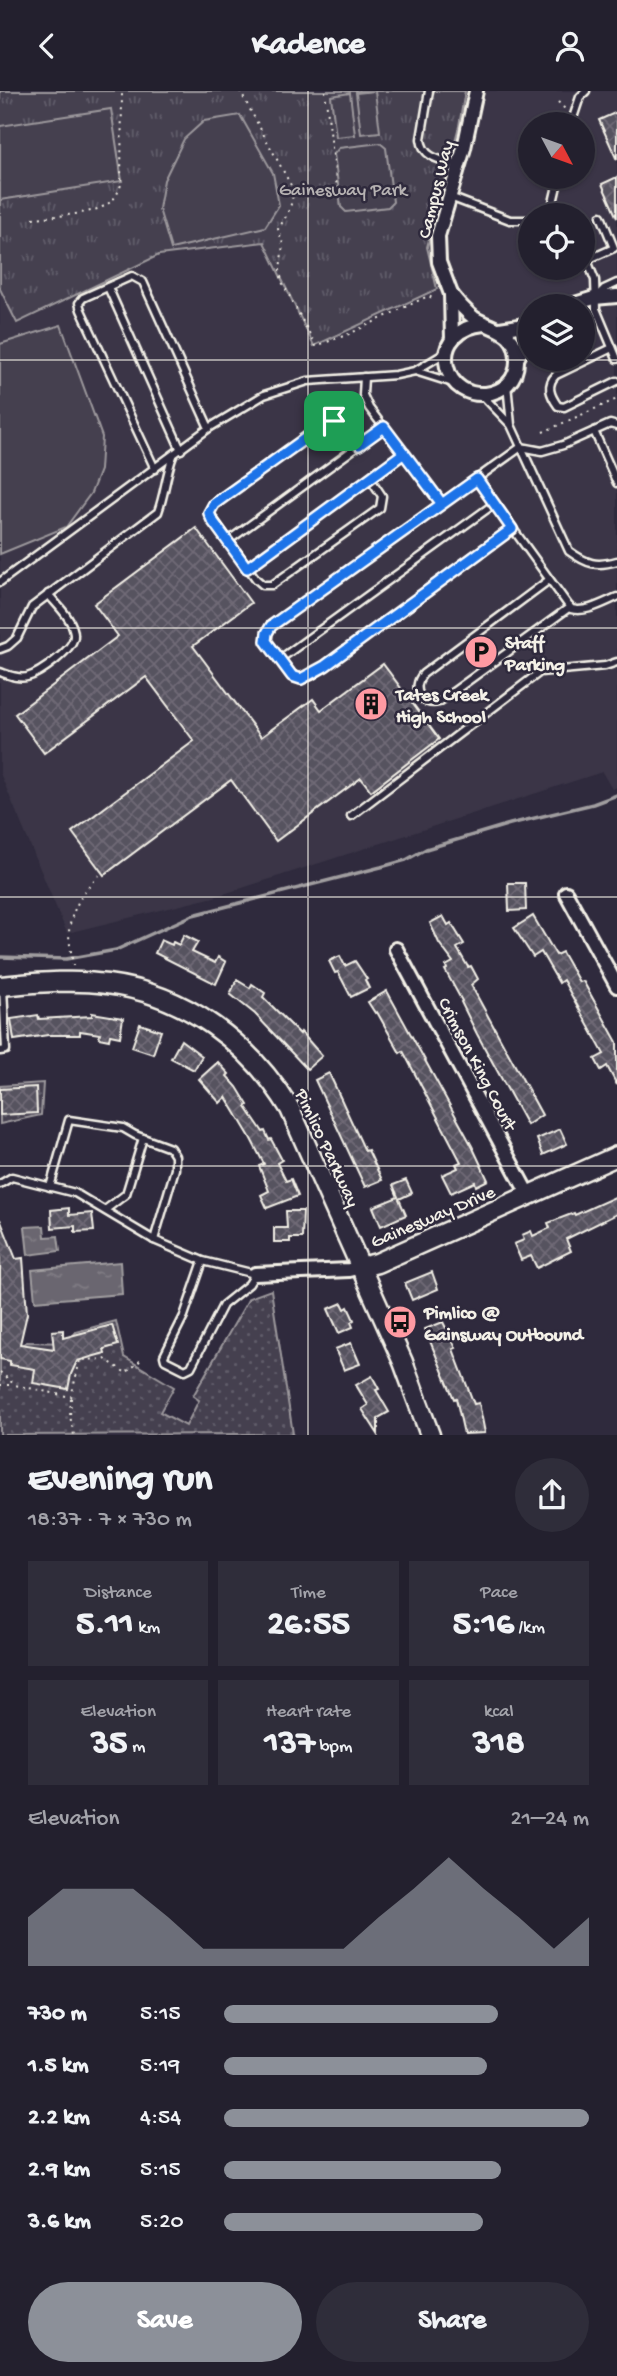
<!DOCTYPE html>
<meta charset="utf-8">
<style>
body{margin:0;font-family:"Gochi Hand",sans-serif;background:#2f2d3a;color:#f1f3f6;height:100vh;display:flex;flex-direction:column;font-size:26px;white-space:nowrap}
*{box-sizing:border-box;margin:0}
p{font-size:23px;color:#a3a3aa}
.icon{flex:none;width:38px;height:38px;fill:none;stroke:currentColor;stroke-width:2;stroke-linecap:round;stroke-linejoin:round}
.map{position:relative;height:1344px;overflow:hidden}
.side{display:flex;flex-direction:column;background:#23202e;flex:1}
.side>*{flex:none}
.needle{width:46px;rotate:131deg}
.controls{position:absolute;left:518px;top:21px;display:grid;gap:14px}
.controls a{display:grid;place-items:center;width:77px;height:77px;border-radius:50%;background:#23202e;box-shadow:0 2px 5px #0004,0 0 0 2px #403e4a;font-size:35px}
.pin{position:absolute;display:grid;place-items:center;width:60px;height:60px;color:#fff;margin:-30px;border-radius:14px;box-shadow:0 4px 10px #0006}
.round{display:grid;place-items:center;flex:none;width:74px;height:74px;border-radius:37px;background:#2f2d3a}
.summary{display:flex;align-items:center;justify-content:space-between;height:119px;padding:0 28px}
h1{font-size:38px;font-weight:700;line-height:52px}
.metrics{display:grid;grid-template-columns:repeat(3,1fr);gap:10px;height:119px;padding:7px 28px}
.metrics div{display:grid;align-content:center;border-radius:0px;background:#2f2d3a;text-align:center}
.metrics b{font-size:35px;font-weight:700}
.metrics small{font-size:19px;font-weight:400}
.metrics p{font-size:19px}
.chart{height:196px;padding:14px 28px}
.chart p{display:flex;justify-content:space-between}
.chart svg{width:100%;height:126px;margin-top:7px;fill:#8c9099;opacity:.7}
.cta{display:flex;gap:14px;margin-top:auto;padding:14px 28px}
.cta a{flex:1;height:80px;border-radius:42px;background:#8c9099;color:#fff;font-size:28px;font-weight:700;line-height:80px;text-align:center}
.cta a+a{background:#2f2d3a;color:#f1f3f6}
ul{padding:0 28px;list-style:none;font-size:23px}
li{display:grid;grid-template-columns:112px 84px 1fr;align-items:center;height:52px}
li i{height:18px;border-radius:9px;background:#8c9099}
header{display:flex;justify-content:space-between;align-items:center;height:91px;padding:0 28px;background:#23202e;font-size:32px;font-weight:700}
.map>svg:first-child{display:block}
</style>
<header><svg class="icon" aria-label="back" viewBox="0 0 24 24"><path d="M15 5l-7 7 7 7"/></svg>Kadence<svg class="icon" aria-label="person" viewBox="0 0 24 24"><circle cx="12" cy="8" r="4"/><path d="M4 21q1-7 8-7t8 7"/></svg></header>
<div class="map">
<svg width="617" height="1344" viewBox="0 0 617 1344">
<defs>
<pattern id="grass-dots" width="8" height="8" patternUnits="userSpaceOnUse" patternTransform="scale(1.75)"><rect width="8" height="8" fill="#454050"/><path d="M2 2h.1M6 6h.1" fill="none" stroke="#605c69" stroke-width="1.8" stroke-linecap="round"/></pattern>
<pattern id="park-tufts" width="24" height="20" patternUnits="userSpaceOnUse" patternTransform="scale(1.75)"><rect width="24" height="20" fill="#454050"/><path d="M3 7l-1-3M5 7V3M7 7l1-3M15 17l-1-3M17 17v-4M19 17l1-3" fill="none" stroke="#605c69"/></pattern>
<pattern id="water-ripples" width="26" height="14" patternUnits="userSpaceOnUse" patternTransform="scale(1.75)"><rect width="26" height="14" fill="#6a6670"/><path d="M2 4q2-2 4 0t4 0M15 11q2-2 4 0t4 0" fill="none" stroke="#807c84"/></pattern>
<pattern id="building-cross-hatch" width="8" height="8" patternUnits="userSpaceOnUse" patternTransform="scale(1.75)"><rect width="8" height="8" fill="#56525f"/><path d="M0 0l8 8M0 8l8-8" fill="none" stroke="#6f6b76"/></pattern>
</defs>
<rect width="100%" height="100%" fill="#2f2a3d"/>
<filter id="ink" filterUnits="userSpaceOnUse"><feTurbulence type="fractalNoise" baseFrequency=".0143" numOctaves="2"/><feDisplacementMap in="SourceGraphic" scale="14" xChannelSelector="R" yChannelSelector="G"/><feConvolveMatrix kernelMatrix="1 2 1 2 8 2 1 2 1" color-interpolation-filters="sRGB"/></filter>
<g filter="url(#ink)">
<path fill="#3b3647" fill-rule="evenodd" d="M465,0H617V696L612,698L602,681L214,806L67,842L0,682V198L18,232L159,164L264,151L314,255L437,198L427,156L459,35ZM530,33H583V86H530ZM530,124H583V177H530ZM530,215H583V268H530Z"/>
<g fill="url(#grass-dots)" stroke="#9c989c" stroke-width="2">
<polygon points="43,992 41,1024 0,1033 0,995"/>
<polygon points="271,1199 293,1343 0,1344 0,1265 27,1251 67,1252 76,1241 116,1230 124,1266 174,1296 160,1321 186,1335 199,1309 193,1305 249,1207"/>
</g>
<polygon fill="url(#park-tufts)" stroke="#9c989c" stroke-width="2" points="0,0 465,0 459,35 427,156 437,198 314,255 264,151 159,164 17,232 0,198"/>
<g fill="#454050" stroke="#9c989c" stroke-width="2">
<polygon points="375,0 380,41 361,43 356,2"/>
<polygon points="350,2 355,44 336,46 331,5"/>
<polygon points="111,18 122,90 0,109 0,35"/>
<polygon points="240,24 273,82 279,114 265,136 171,158 159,118 164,89 184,48 204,30"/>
<polygon points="380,52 386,57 393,111 388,116 346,121 341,116 334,63 339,57"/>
<polygon points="61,234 102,346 100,379 91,402 66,436 0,463 0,253"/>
</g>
<g fill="url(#water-ripples)" stroke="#a19ea0" stroke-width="2">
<polygon points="44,1135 45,1146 58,1145 60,1160 28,1164 25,1136"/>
<polygon points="120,1171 122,1203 35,1210 32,1179"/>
</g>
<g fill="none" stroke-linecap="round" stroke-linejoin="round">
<polyline stroke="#a19ea0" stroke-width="3.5" points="0,866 66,868 116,859 193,824 381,776 406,769 426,758 510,733 593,713 617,704"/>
</g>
<g fill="url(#building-cross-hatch)" stroke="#f4f1e8" stroke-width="2">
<polygon points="617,21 617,69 599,29"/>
<polygon points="617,86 617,127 602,93"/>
<polygon points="196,437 251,512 193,555 261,646 313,608 321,619 383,573 439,648 371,700 361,687 276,750 231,689 104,784 72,741 194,650 146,586 44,662 15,623 118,545 94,513"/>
<polygon points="508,792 525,792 526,819 509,820"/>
<polygon points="443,825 448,834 451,832 464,853 457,857 468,876 471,875 478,888 471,894 542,1024 527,1034 477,943 461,911 462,910 445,879 447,878 446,875 453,871 439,852 430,832"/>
<polygon points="533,825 556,864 562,861 579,891 583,890 617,951 617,994 607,975 601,979 595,968 604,963 563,889 559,892 541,861 533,866 514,837"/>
<polygon points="184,844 198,851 192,861 215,872 218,866 226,871 216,893 155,862 161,849 172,854 173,851 179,854"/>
<polygon points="340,865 345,875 355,870 367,888 365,889 369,897 351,906 338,881 335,882 329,870"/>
<polygon points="237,889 250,897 252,893 265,902 263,906 300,943 301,941 322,965 307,978 255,923 230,903"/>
<polygon points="387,900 472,1055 488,1089 476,1095 475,1091 451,1102 442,1084 458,1077 456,1073 461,1071 403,960 400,962 377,921 375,922 368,911"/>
<polygon points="92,922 123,927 120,946 110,944 109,949 99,947 100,943 80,940 80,944 48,944 14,949 11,928 38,924 39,928 92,925"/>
<polygon points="140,933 161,940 153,963 132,956"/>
<polygon points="181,949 202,965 194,979 171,967"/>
<polygon points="218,971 229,983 227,985 237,996 248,1014 246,1016 263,1041 265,1040 269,1049 271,1048 282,1069 277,1072 286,1090 291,1088 298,1105 267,1117 261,1104 269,1100 259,1075 264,1073 250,1046 226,1006 220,1012 199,988"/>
<polygon points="329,982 365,1060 368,1059 382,1089 365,1096 315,989"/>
<polygon points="36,996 37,1022 0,1024 0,998"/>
<polygon points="560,1038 567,1053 543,1064 537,1048"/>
<polygon points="406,1089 412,1102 399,1108 406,1124 381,1135 373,1116 398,1106 393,1094"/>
<polygon points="617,1105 617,1123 566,1148 571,1160 537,1177 531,1165 521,1169 514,1153 524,1149 522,1144 531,1140 533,1145 550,1137 548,1132 574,1122 575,1124"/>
<polygon points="69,1117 69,1124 92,1122 94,1140 75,1141 75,1135 52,1137 51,1119"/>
<polygon points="286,1120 303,1120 302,1147 290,1147 290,1151 274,1151 274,1137 287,1137"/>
<polygon points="0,1128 16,1168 23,1167 27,1223 20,1253 54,1258 52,1240 63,1239 63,1247 112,1234 118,1254 104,1258 105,1262 77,1270 71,1283 68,1298 33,1292 35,1278 10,1274 10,1270 0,1268"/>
<polygon points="432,1181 438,1198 412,1209 405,1192"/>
<polygon points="342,1212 345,1218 348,1216 354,1229 351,1231 353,1236 339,1242 328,1218"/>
<polygon points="443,1231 456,1257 453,1258 474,1313 479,1312 485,1342 464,1343 456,1307 454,1308 425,1238"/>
<polygon points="351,1252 360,1273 344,1279 335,1258"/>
<polygon points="372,1285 379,1298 376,1299 389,1321 378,1327 378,1343 362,1318 368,1314 356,1294"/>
</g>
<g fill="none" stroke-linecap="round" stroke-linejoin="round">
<defs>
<g id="lane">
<path d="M429,0L421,48C423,68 442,69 459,74"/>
<polyline points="571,33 580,6 586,0"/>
<polyline points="450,106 510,129 530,129"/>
<polyline points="539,124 552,116 559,86"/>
<polyline points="601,125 614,157 587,169 595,189 596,218 617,268"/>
<polyline points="108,196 181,359"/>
<polyline points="598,204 604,198 617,192"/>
<path d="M612,257L556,284C546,294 550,304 558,315L564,316L617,290"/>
<polyline points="415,280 453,292"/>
<polyline points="364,286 363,304 369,317 442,413"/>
<path d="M507,293L511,334L569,460C587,473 596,476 617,470"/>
<polyline points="482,304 510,333"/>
<polyline points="594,340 617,392"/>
<polyline points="359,354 341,331 328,331 213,413 209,422 256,488 263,494 272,494 380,417 382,405 370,387"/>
<polyline points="155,378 81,219 79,212 83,207 132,185 143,191 209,337"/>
<path d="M477,388L571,518C586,522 603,512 617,506"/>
<polyline points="512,438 311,585 301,588 292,585 266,549 267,542 271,535 521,356 542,360 563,354 610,333 617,335"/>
<polyline points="228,450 384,336"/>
<polyline points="247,477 404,362"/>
<path d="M549,489L423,583C411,596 420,616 439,611L570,516"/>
<polyline points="0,491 209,337 264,304 308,290 396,284 415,280 445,262"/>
<path d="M0,558L8,555L17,547L32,516L158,421C165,402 166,383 173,365"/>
<polyline points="280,568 494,413"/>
<path d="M0,581C9,584 18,588 27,586C39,583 75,558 74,544C74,529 57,514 48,503"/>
<polyline points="351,725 540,581 605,575 617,571"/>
<polyline points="0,960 6,959 3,896"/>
<polyline points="0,1093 12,1086 75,1102 154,1149 203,1170 255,1183 249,1193 223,1214 191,1276 185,1279 165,1269 164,1265 184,1225 203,1170"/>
<polyline points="50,1096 69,1029 123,1037 135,1044 170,1057 175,1065 175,1078 154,1149"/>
<polyline points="105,1119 126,1103 143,1047"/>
</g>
<g id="street">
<path d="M451,203C458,212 465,220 474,227C493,239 517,238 517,269C518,310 456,316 447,276C441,251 461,235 484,233"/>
<polyline points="568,215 594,207 617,205"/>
<polyline points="500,238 530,233"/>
<polyline points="452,249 451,203 439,171 438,145 464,57 476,0"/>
<polyline points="517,268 530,243"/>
<polyline points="566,802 617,895"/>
<polyline points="396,858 529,1105"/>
<polyline points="255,1183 349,1179 361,1176"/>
</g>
<g id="secondary">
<path d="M0,895C35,892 72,888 107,893C186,903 250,952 290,1018L403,1271L430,1344"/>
<polyline points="361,1176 377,1172 617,1065"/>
</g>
</defs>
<use href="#lane" stroke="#f4f1e8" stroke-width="11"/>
<use href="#street" stroke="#f4f1e8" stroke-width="18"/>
<use href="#secondary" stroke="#f4f1e8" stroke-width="23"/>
<g stroke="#f4f1e8" stroke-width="2" stroke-dasharray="2 5" stroke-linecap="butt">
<path d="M240,0L293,98C293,114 287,125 278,138L283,153L280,179L282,191L316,255L349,243L428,205L435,208"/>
<polyline points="325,0 337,97"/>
<polyline points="558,11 565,18"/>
<path d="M33,127C53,125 94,124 109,112C116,107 118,101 121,94L122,0"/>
<polyline points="543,341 617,308"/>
<path d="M73,875C72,864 69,853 69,841C70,821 85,795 101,783"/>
<polyline points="0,1281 15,1294 71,1306 80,1269 105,1268 126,1282 141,1269"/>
<polyline points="0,1294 14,1294"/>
<polyline points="71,1307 70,1325 74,1344"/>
</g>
<use href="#lane" stroke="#2f2a3d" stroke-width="6"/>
<use href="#street" stroke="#2f2a3d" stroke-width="12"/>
<use href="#secondary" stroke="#2f2a3d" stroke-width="18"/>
</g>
</g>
<g fill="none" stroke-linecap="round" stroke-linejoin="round" filter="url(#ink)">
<defs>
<path id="route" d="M334,330C347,331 352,344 359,354L384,336L442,413L271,535L267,542L266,550L292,585L301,588L325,575L512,438L477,388L442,413L404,362L247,477L212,429L209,422L214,413L328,331L334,330"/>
</defs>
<use href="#route" stroke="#fff" stroke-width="14"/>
<use href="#route" stroke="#1a73e8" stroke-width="9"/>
</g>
<path fill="none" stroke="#f4f1e8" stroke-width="2" stroke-opacity="0.55" d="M308,0V1344M0,269H617M0,537H617M0,806H617M0,1075H617"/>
<defs>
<symbol id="parking-disc" viewBox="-11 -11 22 22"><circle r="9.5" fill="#ff9aa2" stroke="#2f2a3d"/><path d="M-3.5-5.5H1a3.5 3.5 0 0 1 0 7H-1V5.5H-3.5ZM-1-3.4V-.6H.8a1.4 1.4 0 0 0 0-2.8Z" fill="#111"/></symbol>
<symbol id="building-disc" viewBox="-11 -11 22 22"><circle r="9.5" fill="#ff9aa2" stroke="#2f2a3d"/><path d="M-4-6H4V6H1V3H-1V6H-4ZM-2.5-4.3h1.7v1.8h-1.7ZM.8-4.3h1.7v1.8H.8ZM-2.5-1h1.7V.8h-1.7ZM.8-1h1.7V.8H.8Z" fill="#111"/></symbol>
<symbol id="bus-disc" viewBox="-11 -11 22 22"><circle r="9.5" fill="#ff9aa2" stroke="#2f2a3d"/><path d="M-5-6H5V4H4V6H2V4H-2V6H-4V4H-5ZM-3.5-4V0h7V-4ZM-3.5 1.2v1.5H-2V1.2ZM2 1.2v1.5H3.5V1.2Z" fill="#111"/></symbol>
</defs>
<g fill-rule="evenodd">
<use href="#parking-disc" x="462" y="542" width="38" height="38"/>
<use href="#building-disc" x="352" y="594" width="38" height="38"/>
<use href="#bus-disc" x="381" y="1212" width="38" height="38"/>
</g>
<g text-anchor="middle" stroke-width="5" stroke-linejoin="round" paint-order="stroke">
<g font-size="19" fill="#b7b3b3" stroke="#2f2a3d">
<text x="343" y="104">Gainesway Park</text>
</g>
<g font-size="19" fill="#f4f1e8" stroke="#2f2a3d">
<text transform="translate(434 98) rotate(-76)" y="7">Campus Way</text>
<text transform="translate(479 972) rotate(62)" y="7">Crimson King Court</text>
<text transform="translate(329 1056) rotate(65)" y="7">Pimlico Parkway</text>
<text transform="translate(432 1124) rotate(-23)" y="7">Gainesway Drive</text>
</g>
<g font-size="19" font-weight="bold" fill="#f4f1e8" stroke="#2f2a3d" text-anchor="start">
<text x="505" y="557">Staff<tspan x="505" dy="22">Parking</tspan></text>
<text x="396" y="609">Tates Creek<tspan x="396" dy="22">High School</tspan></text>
<text x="424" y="1227">Pimlico @<tspan x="424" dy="22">Gainsway Outbound</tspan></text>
</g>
</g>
</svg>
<div class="controls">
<a><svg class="needle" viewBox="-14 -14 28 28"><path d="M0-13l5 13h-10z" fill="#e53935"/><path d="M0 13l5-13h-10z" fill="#a3a3aa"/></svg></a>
<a><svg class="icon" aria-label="locate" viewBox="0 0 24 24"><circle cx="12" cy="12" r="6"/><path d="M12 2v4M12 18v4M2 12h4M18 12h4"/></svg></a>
<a><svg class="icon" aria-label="layers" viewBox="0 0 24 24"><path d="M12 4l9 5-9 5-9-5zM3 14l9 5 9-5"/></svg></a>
</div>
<div class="pin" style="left:334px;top:330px;background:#1e9e55"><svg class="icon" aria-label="arrive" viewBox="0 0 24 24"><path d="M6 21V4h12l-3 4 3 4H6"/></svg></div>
</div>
<section class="side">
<div class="summary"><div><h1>Evening run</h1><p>18:37 · 7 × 730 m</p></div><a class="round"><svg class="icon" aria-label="share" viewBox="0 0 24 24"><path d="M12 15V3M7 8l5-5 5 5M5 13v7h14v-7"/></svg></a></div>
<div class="metrics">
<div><p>Distance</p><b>5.11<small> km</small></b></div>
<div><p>Time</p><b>26:55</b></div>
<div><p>Pace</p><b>5:16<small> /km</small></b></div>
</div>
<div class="metrics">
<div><p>Elevation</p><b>35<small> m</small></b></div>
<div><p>Heart rate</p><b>137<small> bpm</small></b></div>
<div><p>kcal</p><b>318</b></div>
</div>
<div class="chart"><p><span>Elevation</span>21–24 m</p>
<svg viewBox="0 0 160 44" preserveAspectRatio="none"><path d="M0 44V27L10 17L20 17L30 17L40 27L50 38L60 38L70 38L80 38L90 38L100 27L110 17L120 6L130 17L140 27L150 38L160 27V44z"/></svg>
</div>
<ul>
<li><b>730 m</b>5:15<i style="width:75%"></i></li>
<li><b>1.5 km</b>5:19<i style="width:72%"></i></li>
<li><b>2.2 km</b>4:54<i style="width:100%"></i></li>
<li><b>2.9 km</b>5:15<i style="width:76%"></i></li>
<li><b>3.6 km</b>5:20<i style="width:71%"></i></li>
</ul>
<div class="cta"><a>Save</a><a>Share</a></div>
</section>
